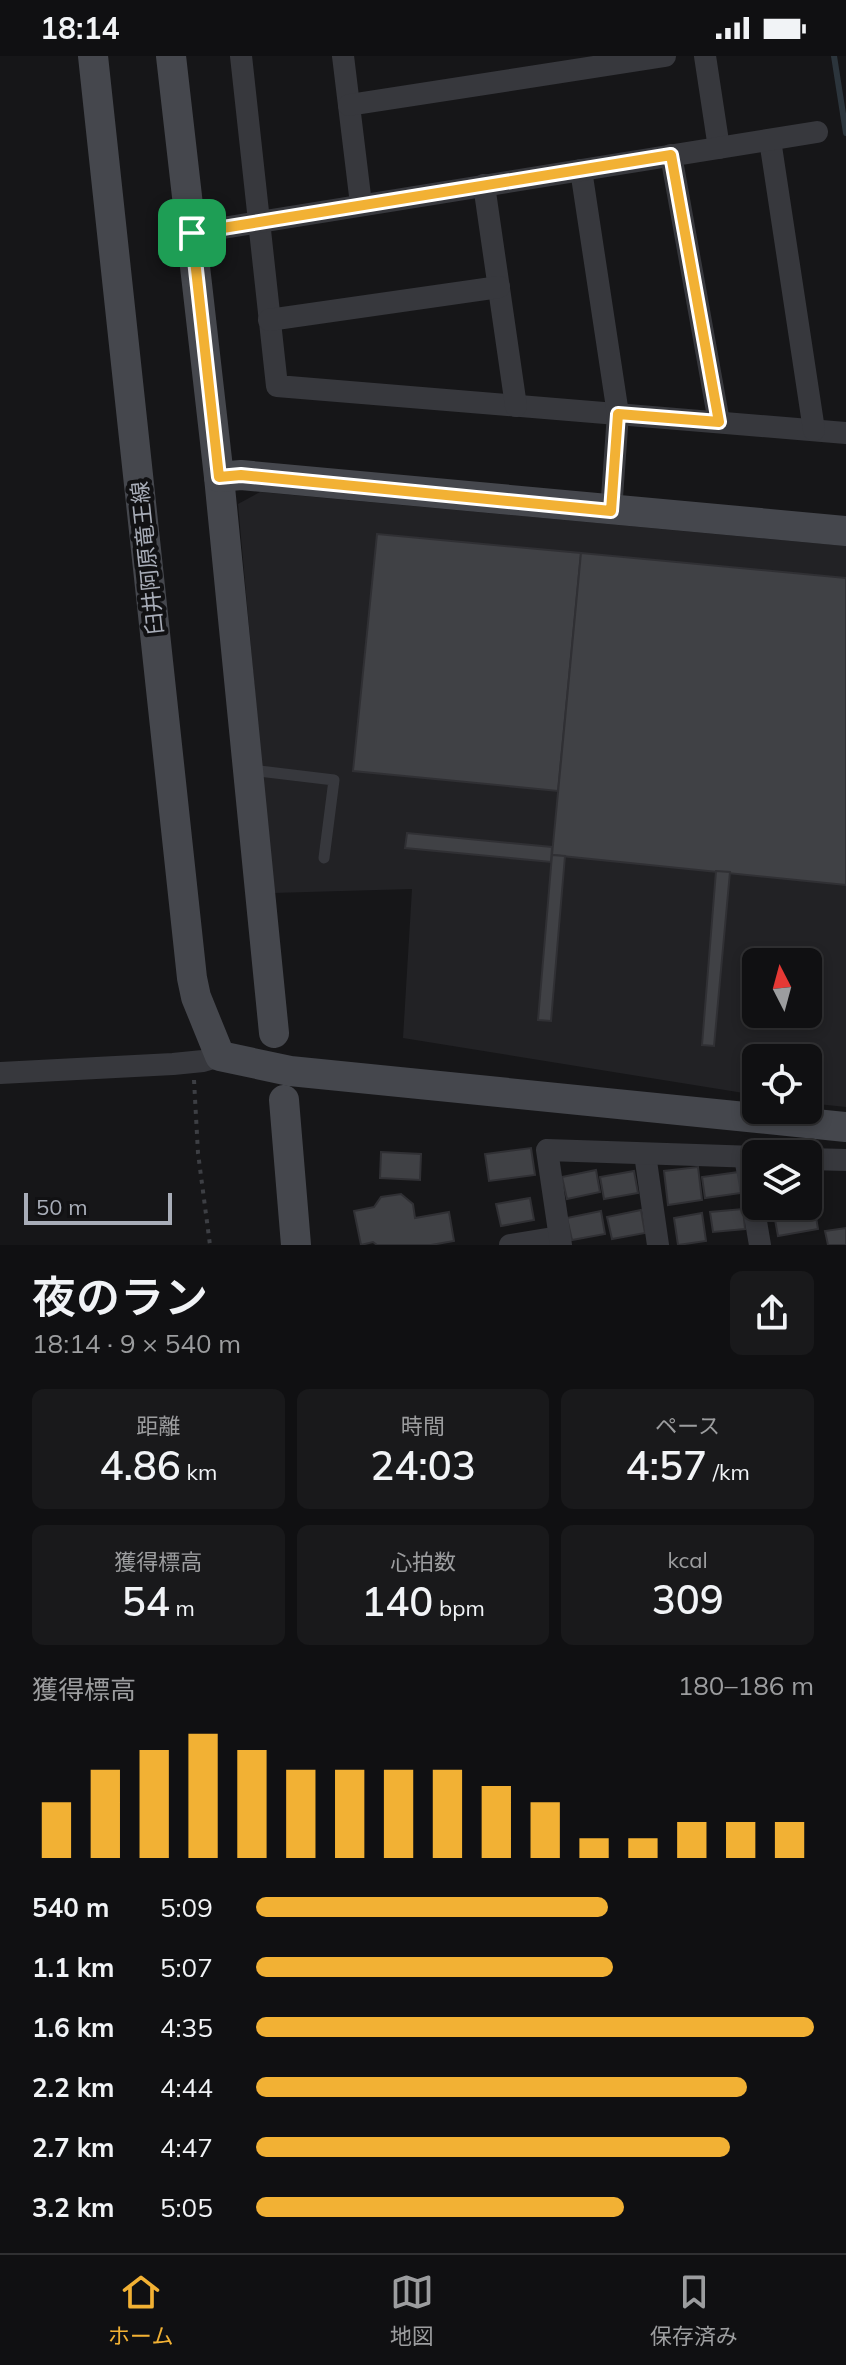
<!DOCTYPE html>
<html lang="ja">
<meta charset="utf-8">
<style>
body{margin:0;font-family:Mulish,"Noto Sans JP",sans-serif;background:#19191b;color:#f1f3f6;height:100vh;display:flex;flex-direction:column;font-size:30px;white-space:nowrap}
*{box-sizing:border-box;margin:0}
p{font-size:26px;color:#9c9d9f}
.icon{flex:none;width:44px;height:44px;fill:none;stroke:currentColor;stroke-width:2;stroke-linecap:round;stroke-linejoin:round}
.map{position:relative;height:1189px;overflow:hidden}
.sheet{display:flex;flex-direction:column;background:#101012;flex:1}
.sheet>*{flex:none}
.needle{width:52px;rotate:354deg}
.tools{position:absolute;left:742px;top:892px;display:grid;gap:16px}
.tools a{display:grid;place-items:center;width:80px;height:80px;border-radius:12px;background:#101012;box-shadow:0 4px 12px #0003,0 0 0 2px #303032;font-size:40px}
.scale{position:absolute;left:24px;bottom:20px;width:148px;box-sizing:border-box;padding-left:8px;border:4px solid #a8adb8;border-top:0;font-size:22px;line-height:28px;white-space:nowrap;color:#a8adb8;-webkit-text-stroke:6px #111113;paint-order:stroke}
.pin{position:absolute;display:grid;place-items:center;width:68px;height:68px;color:#fff;margin:-34px;border-radius:16px;box-shadow:0 4px 12px #0006}
.round{display:grid;place-items:center;flex:none;width:84px;height:84px;border-radius:12px;background:#19191b}
.headline{display:flex;align-items:center;justify-content:space-between;height:136px;padding:0 32px}
h1{font-size:44px;font-weight:600;line-height:60px}
.figures{display:grid;grid-template-columns:repeat(3,1fr);gap:12px;height:136px;padding:8px 32px}
.figures div{display:grid;align-content:center;border-radius:12px;background:#19191b;text-align:center}
.figures b{font-size:40px;font-weight:600}
.figures small{font-size:22px;font-weight:400}
.figures p{font-size:22px}
.chart{height:224px;padding:16px 32px}
.chart p{display:flex;justify-content:space-between}
.chart svg{width:100%;height:144px;margin-top:8px;stroke:#f2b134;stroke-width:6}
ul{padding:0 32px;list-style:none;font-size:26px}
li{display:grid;grid-template-columns:128px 96px 1fr;align-items:center;height:60px}
li i{height:20px;border-radius:10px;background:#f2b134}
.status{display:flex;justify-content:space-between;align-items:center;height:56px;padding:0 40px;background:#101012;direction:ltr}
.status svg{height:22px;fill:currentColor}
.tab-bar{display:flex;justify-content:space-around;align-items:center;height:112px;border-top:2px solid #303032;background:#101012;font-size:22px;color:#9c9d9f}
.tab-bar a{display:grid;justify-items:center;gap:4px}
.tab-bar .current{color:#f2b134}
.map>svg:first-child{display:block}
</style>
<div class="status"><b>18:14</b><svg viewBox="0 0 49 12"><path d="M0 12V9h3v3zM5 12V6h3v6zM10 12V3h3v9zM15 12V0h3v12zM26 1h20v11H26zM47 4h2v5h-2z"/></svg></div>
<div class="map">
<svg width="846" height="1189" viewBox="0 0 846 1189">
<rect width="100%" height="100%" fill="#161618"/>
<path fill="#222225" fill-rule="evenodd" d="M260,436L846,490V1051L808,1047V1002H756V1039L403,982L412,833L273,837L238,448ZM756,906H808V958H756Z"/>
<g fill="none" stroke-linecap="round" stroke-linejoin="round">
<polyline stroke="#2c353c" stroke-width="6" points="834,0 846,77"/>
</g>
<g fill="#404145" stroke="#303034" stroke-width="2">
<polygon points="377,478 581,497 558,735 353,715"/>
<polygon points="581,497 846,522 846,829 552,799"/>
<polygon points="407,777 552,791 551,806 405,792"/>
<polygon points="552,799 565,800 551,965 538,964"/>
<polygon points="716,815 730,816 714,990 702,989"/>
<polygon points="531,1092 535,1119 489,1125 485,1098"/>
<polygon points="381,1096 421,1098 420,1124 380,1122"/>
<polygon points="698,1111 702,1144 668,1149 664,1115"/>
<polygon points="596,1114 600,1136 567,1143 562,1121"/>
<polygon points="634,1115 638,1137 604,1143 600,1121"/>
<polygon points="739,1116 741,1137 705,1142 702,1121"/>
<polygon points="809,1119 818,1173 778,1180 774,1158 792,1155 791,1150 808,1150"/>
<polygon points="401,1138 413,1148 415,1162 449,1156 454,1185 431,1189 377,1189 373,1186 361,1189 354,1155 374,1151 381,1141"/>
<polygon points="530,1142 534,1164 501,1170 496,1148"/>
<polygon points="743,1153 745,1173 713,1176 710,1156"/>
<polygon points="641,1154 645,1177 612,1183 607,1161"/>
<polygon points="601,1155 605,1178 572,1184 567,1162"/>
<polygon points="702,1157 706,1185 678,1189 674,1162"/>
<polygon points="846,1172 846,1189 828,1189 825,1175"/>
</g>
<g fill="none" stroke-linecap="round" stroke-linejoin="round">
<polyline stroke="#3d3f44" stroke-width="4" stroke-dasharray="4 6" stroke-linecap="butt" points="194,1024 198,1097 210,1189"/>
<polyline stroke="#37383d" stroke-width="11" points="251,714 334,724 324,802"/>
<g stroke="#37383d" stroke-width="22">
<polyline points="241,0 277,330 846,377"/>
<polyline points="343,0 361,148"/>
<polyline points="705,0 719,92"/>
<polyline points="349,49 665,0"/>
<polyline points="770,84 814,374"/>
<polyline points="671,99 719,366"/>
<polyline points="581,114 618,358 611,455"/>
<polyline points="484,129 516,350"/>
<polyline points="192,177 817,76"/>
<polyline points="269,264 499,231"/>
<polyline points="0,1017 173,1008 203,1005 220,1000"/>
<polyline points="645,1098 658,1189"/>
<polyline points="745,1101 760,1189"/>
<polyline points="808,1103 846,1104"/>
<polyline points="510,1189 559,1181"/>
<polyline points="561,1189 547,1094 756,1101"/>
</g>
<g stroke="#45474d" stroke-width="30">
<polyline points="93,0 192,922 196,941 220,1000 290,1015 846,1071"/>
<polyline points="171,0 219,421 274,977"/>
<polyline points="219,421 241,419 846,475"/>
<polyline points="284,1044 296,1189"/>
</g>
</g>
<g fill="none" stroke-linecap="round" stroke-linejoin="round">
<defs>
<polygon id="route" points="671,99 719,366 618,358 611,455 241,419 219,421 192,177"/>
</defs>
<use href="#route" stroke="#fff" stroke-width="16"/>
<use href="#route" stroke="#f2b134" stroke-width="10"/>
</g>
<g text-anchor="middle" stroke-width="8" stroke-linejoin="round" paint-order="stroke">
<g font-size="22" fill="#a8adb8" stroke="#111113">
<text transform="translate(147 502) rotate(-96)" y="8">臼井阿原竜王線</text>
</g>
</g>
</svg>
<div class="tools">
<a><svg class="needle" viewBox="-14 -14 28 28"><path d="M0-13l5 13h-10z" fill="#e53935"/><path d="M0 13l5-13h-10z" fill="#9c9d9f"/></svg></a>
<a><svg class="icon" aria-label="locate" viewBox="0 0 24 24"><circle cx="12" cy="12" r="6"/><path d="M12 2v4M12 18v4M2 12h4M18 12h4"/></svg></a>
<a><svg class="icon" aria-label="layers" viewBox="0 0 24 24"><path d="M12 4l9 5-9 5-9-5zM3 14l9 5 9-5"/></svg></a>
</div>
<div class="scale">50 m</div>
<div class="pin" style="left:192px;top:177px;background:#1e9e55"><svg class="icon" aria-label="arrive" viewBox="0 0 24 24"><path d="M6 21V4h12l-3 4 3 4H6"/></svg></div>
</div>
<section class="sheet">
<div class="headline"><div><h1>夜のラン</h1><p>18:14 · 9 × 540 m</p></div><a class="round"><svg class="icon" aria-label="share" viewBox="0 0 24 24"><path d="M12 15V3M7 8l5-5 5 5M5 13v7h14v-7"/></svg></a></div>
<div class="figures">
<div><p>距離</p><b>4.86<small> km</small></b></div>
<div><p>時間</p><b>24:03</b></div>
<div><p>ペース</p><b>4:57<small> /km</small></b></div>
</div>
<div class="figures">
<div><p>獲得標高</p><b>54<small> m</small></b></div>
<div><p>心拍数</p><b>140<small> bpm</small></b></div>
<div><p>kcal</p><b>309</b></div>
</div>
<div class="chart"><p><span>獲得標高</span>180–186 m</p>
<svg viewBox="0 0 160 44" preserveAspectRatio="none"><path d="M5 44V27M15 44V17M25 44V11M35 44V6M45 44V11M55 44V17M65 44V17M75 44V17M85 44V17M95 44V22M105 44V27M115 44V38M125 44V38M135 44V33M145 44V33M155 44V33"/></svg>
</div>
<ul>
<li><b>540 m</b>5:09<i style="width:63%"></i></li>
<li><b>1.1 km</b>5:07<i style="width:64%"></i></li>
<li><b>1.6 km</b>4:35<i style="width:100%"></i></li>
<li><b>2.2 km</b>4:44<i style="width:88%"></i></li>
<li><b>2.7 km</b>4:47<i style="width:85%"></i></li>
<li><b>3.2 km</b>5:05<i style="width:66%"></i></li>
</ul>
</section>
<nav class="tab-bar">
<a class="current"><svg class="icon" aria-label="home" viewBox="0 0 24 24"><path d="M3 11l9-7 9 7M6 9v11h12V9"/></svg>ホーム</a>
<a><svg class="icon" aria-label="map" viewBox="0 0 24 24"><path d="M3 6l6-2 6 2 6-2v14l-6 2-6-2-6 2zM9 4v14M15 6v14"/></svg>地図</a>
<a><svg class="icon" aria-label="saved" viewBox="0 0 24 24"><path d="M7 4h10v16l-5-4-5 4z"/></svg>保存済み</a>
</nav>
